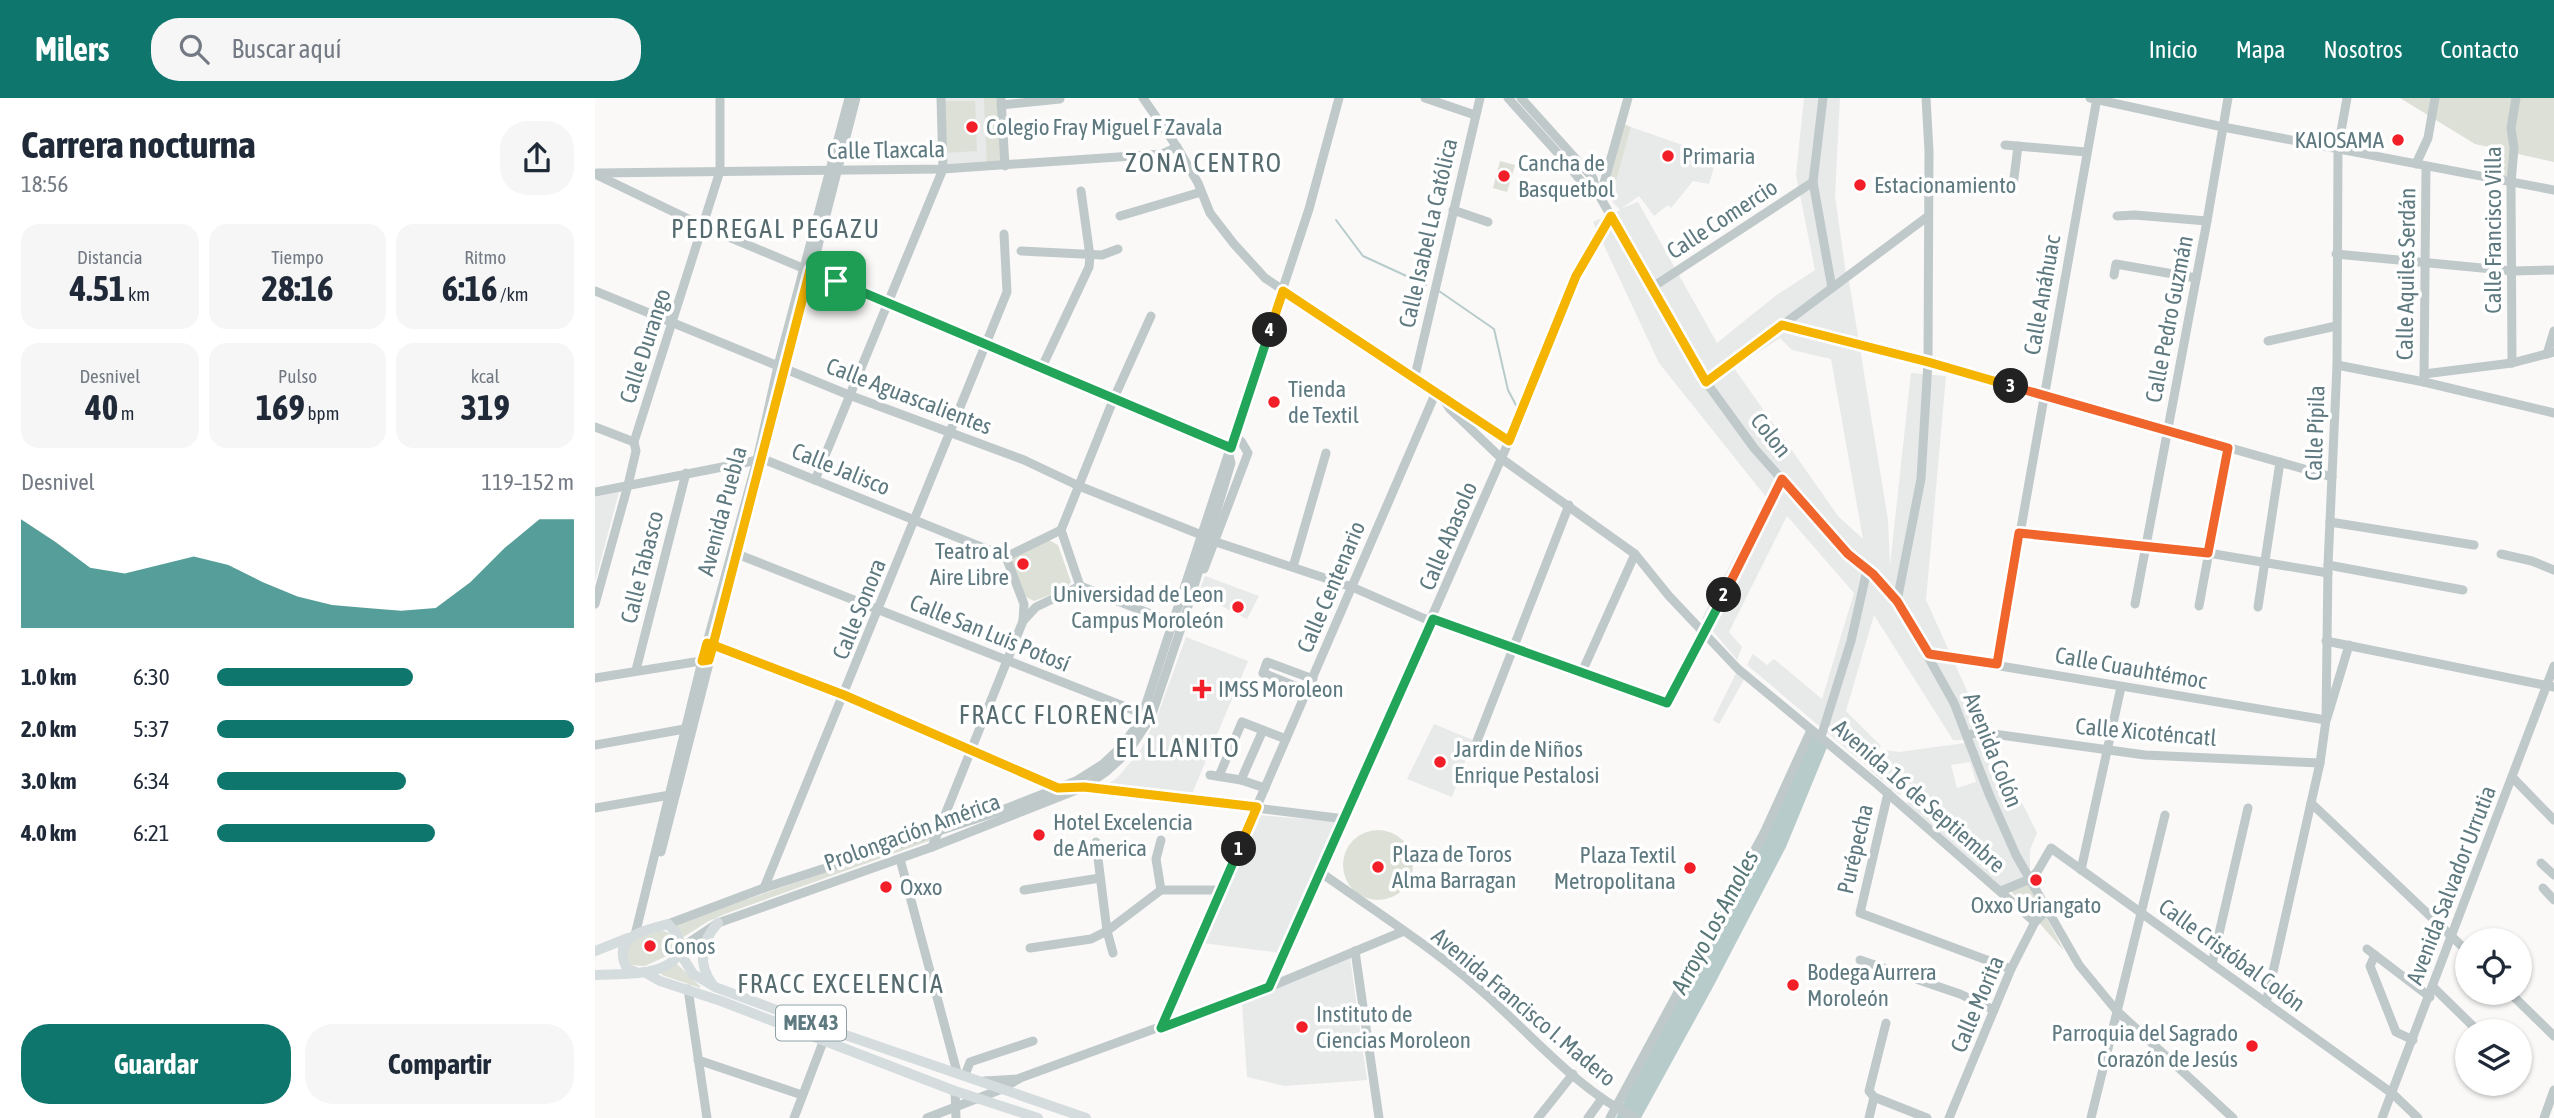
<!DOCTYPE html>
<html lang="es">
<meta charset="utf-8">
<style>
body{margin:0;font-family:"Asap Condensed",sans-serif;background:#f6f6f7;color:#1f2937;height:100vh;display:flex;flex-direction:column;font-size:26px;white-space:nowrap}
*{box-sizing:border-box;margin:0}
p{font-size:23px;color:#747a83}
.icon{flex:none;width:38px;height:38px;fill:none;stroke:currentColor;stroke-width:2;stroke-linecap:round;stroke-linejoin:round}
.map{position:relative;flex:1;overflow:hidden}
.sheet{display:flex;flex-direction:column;background:#fff;width:595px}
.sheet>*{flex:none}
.controls{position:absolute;left:1860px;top:830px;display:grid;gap:14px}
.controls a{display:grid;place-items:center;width:77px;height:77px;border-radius:50%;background:#fff;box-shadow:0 2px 5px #0004;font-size:35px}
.pin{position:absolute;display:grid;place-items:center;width:60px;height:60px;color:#fff;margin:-30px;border-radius:14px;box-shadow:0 4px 10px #0006}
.km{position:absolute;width:35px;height:35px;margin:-18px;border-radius:50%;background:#222;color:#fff;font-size:19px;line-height:35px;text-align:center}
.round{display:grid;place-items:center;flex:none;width:74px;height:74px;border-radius:28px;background:#f6f6f7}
.headline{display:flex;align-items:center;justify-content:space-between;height:119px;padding:0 21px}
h1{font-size:38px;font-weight:700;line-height:52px}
.figures{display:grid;grid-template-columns:repeat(3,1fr);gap:10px;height:119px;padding:7px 21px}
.figures div{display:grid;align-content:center;border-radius:18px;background:#f6f6f7;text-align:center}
.figures b{font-size:35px;font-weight:700}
.figures small{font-size:19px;font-weight:400}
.figures p{font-size:19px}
.chart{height:196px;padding:14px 21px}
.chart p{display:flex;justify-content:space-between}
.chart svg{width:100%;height:126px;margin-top:7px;fill:#0f766e;opacity:.7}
.action{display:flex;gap:14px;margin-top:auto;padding:14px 21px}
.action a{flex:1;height:80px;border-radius:28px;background:#0f766e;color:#fff;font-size:28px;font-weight:700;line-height:80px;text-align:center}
.action a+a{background:#f6f6f7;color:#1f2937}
ul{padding:0 21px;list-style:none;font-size:23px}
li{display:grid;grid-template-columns:112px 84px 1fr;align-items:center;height:52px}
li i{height:18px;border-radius:9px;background:#0f766e}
header{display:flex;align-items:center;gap:42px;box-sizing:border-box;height:98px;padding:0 35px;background:#0f766e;color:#fff}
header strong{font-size:33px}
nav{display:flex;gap:38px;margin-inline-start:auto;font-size:24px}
.search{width:490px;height:63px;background:#f6f6f7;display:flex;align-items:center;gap:18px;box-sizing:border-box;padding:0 24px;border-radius:28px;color:#747a83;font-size:26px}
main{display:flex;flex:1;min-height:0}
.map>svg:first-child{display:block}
</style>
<header>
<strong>Milers</strong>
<div class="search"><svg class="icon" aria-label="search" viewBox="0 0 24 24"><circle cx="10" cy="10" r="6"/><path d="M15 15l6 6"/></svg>Buscar aquí</div>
<nav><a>Inicio</a><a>Mapa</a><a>Nosotros</a><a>Contacto</a></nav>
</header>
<main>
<section class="sheet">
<div class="headline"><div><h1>Carrera nocturna</h1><p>18:56</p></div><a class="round"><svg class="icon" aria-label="share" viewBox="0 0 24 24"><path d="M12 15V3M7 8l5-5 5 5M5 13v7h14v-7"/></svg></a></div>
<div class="figures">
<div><p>Distancia</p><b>4.51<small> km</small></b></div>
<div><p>Tiempo</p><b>28:16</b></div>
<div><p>Ritmo</p><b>6:16<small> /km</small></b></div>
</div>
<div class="figures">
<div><p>Desnivel</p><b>40<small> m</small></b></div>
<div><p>Pulso</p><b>169<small> bpm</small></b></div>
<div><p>kcal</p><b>319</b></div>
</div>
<div class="chart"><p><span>Desnivel</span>119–152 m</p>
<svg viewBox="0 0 160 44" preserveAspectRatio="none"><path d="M0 44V6L10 14L20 23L30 25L40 22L50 19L60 22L70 28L80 33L90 36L100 37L110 38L120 37L130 28L140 16L150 6L160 6V44z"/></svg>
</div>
<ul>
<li><b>1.0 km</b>6:30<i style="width:55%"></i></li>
<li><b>2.0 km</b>5:37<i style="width:100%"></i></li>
<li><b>3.0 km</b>6:34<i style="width:53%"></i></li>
<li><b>4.0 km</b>6:21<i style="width:61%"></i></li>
</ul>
<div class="action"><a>Guardar</a><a>Compartir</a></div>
</section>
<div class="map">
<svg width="1959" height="1020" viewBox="0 0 1959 1020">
<rect width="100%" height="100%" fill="#faf9f8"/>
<g fill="#e8e9e9" fill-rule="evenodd">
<polygon points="346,0 406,0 410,68 348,71"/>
<path d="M1209,0H1245L1240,98L1251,176L1254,183L1293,422L1295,467L1316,275L1351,278L1331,502L1373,595L1442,735L1435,752V781L1406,793L1311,705L1324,700L1315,688L1304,697L1275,672L1290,652L1304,654L1370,645L1368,642H1358L1279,517L1251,613L1286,648L1273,669L1152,567L1158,556L1172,567L1179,561L1227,601L1259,495L1192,418L1134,534L1147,549L1142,562L1107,520L1171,399L1064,265L998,124L1025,112L1016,102L1036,29L1122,59L1114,86L1098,83L1076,110L1073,107L1059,118L1044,98L1027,110L1043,104L1122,245L1179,199L1220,172L1201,77ZM1185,240L1197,252L1236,261L1268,441L1243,418L1139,270ZM1375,664L1381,684L1362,690L1356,667Z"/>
<polygon points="24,394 0,484 0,399"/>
<polygon points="610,478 664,498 652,521 603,496"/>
<polygon points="591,539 653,563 596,698 513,686 522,680 545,653 562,619"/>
<polygon points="1143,571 1151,578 1124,626 1118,622"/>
<polygon points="839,626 878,642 857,699 812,681"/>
<polygon points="662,717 746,724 686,855 607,845"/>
<polygon points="755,859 772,982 689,988 652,979 647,905"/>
</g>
<g fill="#dce0d6">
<polygon points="389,0 406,0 410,68 392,69"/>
<polygon points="1805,0 1959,0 1959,64 1918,55 1914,82 1890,79 1894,49 1880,46"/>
<polygon points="346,3 380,3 382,53 348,55"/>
<polygon points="1026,25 1036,29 1017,98 1005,99"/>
<polygon points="905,63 920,67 912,94 898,90"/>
<polygon points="454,442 463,447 476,484 471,491 439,503 431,499 416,462 418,459"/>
<circle cx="783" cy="767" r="35"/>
<polygon points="342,736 340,741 331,744 130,816 112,824 87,840 80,826"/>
<polygon points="1433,784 1469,853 1416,793"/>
<polygon points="67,832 76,836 81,843 78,855 50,868 33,867 32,844"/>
<polygon points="81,865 105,888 105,890 67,877 65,874"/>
</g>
<polygon fill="#b8cbcb" points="1217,633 1233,647 1191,749 1118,889 1046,1020 1021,1020 1057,944"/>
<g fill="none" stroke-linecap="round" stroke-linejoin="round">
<g stroke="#b8cbcb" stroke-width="2">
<polyline points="741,122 768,158 831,187"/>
<polyline points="844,193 899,231 913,292 923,311"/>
</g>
<g stroke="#c0c9ca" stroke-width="9">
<polyline points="406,0 410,68"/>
<polyline points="548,0 582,49 603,85 615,115 639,146 670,180 914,343"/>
<polyline points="830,0 880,17"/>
<polyline points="913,0 969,62 990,88 1001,92"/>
<polyline points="926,0 998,80 1001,92 1111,284 1159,350 1253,456 1278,476 1302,503 1359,605 1394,696 1421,757 1484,867 1521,912 1638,1020"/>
<polyline points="1228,0 1218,84 1237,190"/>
<polyline points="1495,0 1628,29 1959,92"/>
<polyline points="406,7 465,1"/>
<polyline points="1410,47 1491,54"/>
<polyline points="1821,66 1833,40 1840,0"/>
<polyline points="2,75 348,71 567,56 582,49"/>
<polyline points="0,76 110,129 636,350"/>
<polyline points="1418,88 1423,48"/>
<polyline points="1005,99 1033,0"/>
<polyline points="858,112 893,124"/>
<polyline points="525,118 606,94"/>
<polyline points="1522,118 1540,117 1612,123"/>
<polyline points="426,153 507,157 523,151"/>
<polyline points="1741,156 1918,173 1959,172"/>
<polyline points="1519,177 1521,166 1601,180"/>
<polyline points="1056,190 1218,84"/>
<polyline points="0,193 254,297 429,362 484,388 609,438"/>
<polyline points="1187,227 1333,264 1737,379"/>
<polyline points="1673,243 1741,228"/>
<polyline points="1952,256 1959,233"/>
<polyline points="1917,265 1916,85 1919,50 1916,30 1921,0"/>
<polyline points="1742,267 1829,284 1959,315"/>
<polyline points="447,269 494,169 495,158 486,93"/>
<polyline points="1829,276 1917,265 1959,254"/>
<polyline points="820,278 885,0"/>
<polyline points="1111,284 1332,119"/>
<polyline points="1829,284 1831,69"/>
<polyline points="847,299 855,311 907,361 1040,456 1074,498 1143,571 1282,686 1440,824"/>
<polyline points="0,329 39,344"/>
<polyline points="164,378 261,0"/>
<polyline points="220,382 348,71 346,0"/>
<polyline points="0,394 168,361 411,459 466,432"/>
<polyline points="1735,424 1879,447"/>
<polyline points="466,432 519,300 556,218"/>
<polyline points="466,432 485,488"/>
<polyline points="1424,435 1613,455 1733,475"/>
<polyline points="621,444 757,489 828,520 918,548 1072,605 1150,457 1187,381"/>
<polyline points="137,454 551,617"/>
<polyline points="1906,456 1937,463 1959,472"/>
<polyline points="411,459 429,506 428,523"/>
<polyline points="1733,467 1868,492"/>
<polyline points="698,469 731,355"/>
<polyline points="609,471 653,355 646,343 639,341"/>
<polyline points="485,488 581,526"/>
<polyline points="1302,503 1326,381 1333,264 1334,53 1331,0"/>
<polyline points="0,506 33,387 41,353 39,344 125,73 125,0"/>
<polyline points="1540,506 1612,123 1633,0"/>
<polyline points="1604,508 1633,350"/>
<polyline points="1663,509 1685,364"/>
<polyline points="1731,543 1959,589"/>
<polyline points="114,546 249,597 463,690"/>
<polyline points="1333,556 1731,622"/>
<polyline points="1402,566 1502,0"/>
<polyline points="41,572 91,375"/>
<polyline points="987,574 1040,456"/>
<polyline points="0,580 112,562"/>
<polyline points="712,593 668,575 672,564 718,581"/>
<polyline points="1732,620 1754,547"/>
<polyline points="1373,637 1384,634 1550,657 1725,665"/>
<polyline points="1226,639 1256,543 1272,472"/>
<polyline points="882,643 974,407"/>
<polyline points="0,647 95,630"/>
<polyline points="615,677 646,682 670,690"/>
<polyline points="624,678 647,624 691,641"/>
<polyline points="1917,679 1959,722"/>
<polyline points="646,682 668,632"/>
<polyline points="488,689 750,721"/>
<polyline points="1293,695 1265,815 1416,871"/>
<polyline points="1716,705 1872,853"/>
<polyline points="0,710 75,697"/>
<polyline points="501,744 512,833 518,855"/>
<polyline points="337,749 428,523 441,509 485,488"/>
<polyline points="66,754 129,506"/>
<polyline points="305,761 362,974"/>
<polyline points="1946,765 1959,777"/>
<polyline points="1486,772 1526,589"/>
<path d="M725,774C777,811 832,846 881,888C931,930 981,992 1041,1020"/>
<polyline points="169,790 412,194 409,136"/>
<polyline points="1948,790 1959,802"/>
<polyline points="429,792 505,780"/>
<polyline points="566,792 561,761 566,742"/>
<polyline points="1406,793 1435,781 1442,774 1456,750 1798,996 1823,1020"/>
<polyline points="73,826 169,790 405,713 481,683 508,666 526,649 541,629 550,609 714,111 744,0"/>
<polyline points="40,837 107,563 162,362 183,268 254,0"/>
<polyline points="87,849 123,825 337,749 489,689 512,673 533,654 556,619 591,515 636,365 634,357"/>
<polyline points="435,850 496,841 512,833 566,792 626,792"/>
<polyline points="1772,851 1835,899"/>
<polyline points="760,853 784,1020"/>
<polyline points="1780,857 1775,868 1801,934 1818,942"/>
<polyline points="1265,862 1365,896 1399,912"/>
<polyline points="1617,866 1653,710"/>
<polyline points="674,889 914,343 981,178 1016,118"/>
<polyline points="1838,889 1883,933"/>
<polyline points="93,891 112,1020"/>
<polyline points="1914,894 1959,938"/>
<polyline points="1671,905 1725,665 1731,622 1733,467 1742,267 1743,50 1752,0"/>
<polyline points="1291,925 1274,993 1279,999 1332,1020"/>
<polyline points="566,930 841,294"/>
<polyline points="103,962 207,997"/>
<polyline points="370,977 375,964 438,943"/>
<polyline points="389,983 424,981"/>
<polyline points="360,993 361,1020"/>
<polyline points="199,1020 233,931"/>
<polyline points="332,1020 407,991 425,980 674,889 809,833"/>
<polyline points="943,1020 978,976"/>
<polyline points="993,1020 1006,1002"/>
<polyline points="1015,1020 1169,735 1216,632"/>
<polyline points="1274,1020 1279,999"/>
<polyline points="1354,1020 1416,871 1440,824 1453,811"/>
<polyline points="1496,1020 1570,717"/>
<polyline points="1787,1020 1959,568"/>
<polyline points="1949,1020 1959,992"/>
</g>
<g stroke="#d5dcde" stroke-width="10">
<polyline points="0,853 33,840"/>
<polyline points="85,855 98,876 120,889 233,931 491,1020"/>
<polyline points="49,874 65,883 126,903 360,993 443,1020"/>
<path d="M0,877C26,875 77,881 87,849L81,835L73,826C48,833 16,838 32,871L44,875"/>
<path d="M118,887C102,866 106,843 123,825"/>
</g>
</g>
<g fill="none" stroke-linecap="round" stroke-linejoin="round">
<defs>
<path id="split-1" d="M241,183L215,172C183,297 151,422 118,547L114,562L107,563L112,545L118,547L249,597L463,690L489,689L662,709L644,751"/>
<polyline id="split-2" points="644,751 566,930 674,889 838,521 1072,605 1129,497"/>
<polyline id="split-3" points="1129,497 1187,381 1253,456 1278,476 1302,503 1334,556 1402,566 1424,435 1613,455 1633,350 1416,288"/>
<polyline id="split-4" points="675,232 688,193 914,343 981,178 1016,118 1111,284 1187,227 1333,264 1416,288"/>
<polyline id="split-5" points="241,183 636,350 675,232"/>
</defs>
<use href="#split-1" stroke="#fff" stroke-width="14"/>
<use href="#split-2" stroke="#fff" stroke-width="14"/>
<use href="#split-3" stroke="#fff" stroke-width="14"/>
<use href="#split-4" stroke="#fff" stroke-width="14"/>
<use href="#split-5" stroke="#fff" stroke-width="14"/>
<use href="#split-1" stroke="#f5b400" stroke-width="9"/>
<use href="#split-2" stroke="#22a559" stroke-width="9"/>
<use href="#split-3" stroke="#f0652b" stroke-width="9"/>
<use href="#split-4" stroke="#f5b400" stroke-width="9"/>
<use href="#split-5" stroke="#22a559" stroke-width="9"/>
</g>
<g fill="#f21f28" stroke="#fff" stroke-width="2.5">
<circle cx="377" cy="29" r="7"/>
<circle cx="1803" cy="42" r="7"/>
<circle cx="1073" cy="58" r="7"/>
<circle cx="909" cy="78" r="7"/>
<circle cx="1265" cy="87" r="7"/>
<circle cx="679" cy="304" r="7"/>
<circle cx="428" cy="466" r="7"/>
<circle cx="643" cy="509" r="7"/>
<path d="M603.5 580.5h7v7h7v7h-7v7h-7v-7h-7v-7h7z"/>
<circle cx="845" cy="664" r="7"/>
<circle cx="444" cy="737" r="7"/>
<circle cx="783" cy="769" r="7"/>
<circle cx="1095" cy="770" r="7"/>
<circle cx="1441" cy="782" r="7"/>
<circle cx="291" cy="789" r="7"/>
<circle cx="55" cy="848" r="7"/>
<circle cx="1198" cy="887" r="7"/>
<circle cx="707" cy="929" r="7"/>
<circle cx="1657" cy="948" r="7"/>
</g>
<g text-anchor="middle" stroke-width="7" stroke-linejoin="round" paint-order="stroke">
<rect fill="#fff" stroke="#8ea1a5" stroke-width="2" x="181" y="907.5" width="70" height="35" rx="5"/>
<g font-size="21" font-weight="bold" fill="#5e797f">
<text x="216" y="932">MEX 43</text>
</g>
<g font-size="23" fill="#5e797f" stroke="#fff" text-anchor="start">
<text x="391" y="37">Colegio Fray Miguel F Zavala</text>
<text x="1789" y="50" text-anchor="end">KAIOSAMA</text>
<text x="1087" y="66">Primaria</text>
<text x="923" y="73">Cancha de<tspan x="923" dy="26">Basquetbol</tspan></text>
<text x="1279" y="95">Estacionamiento</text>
<text x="693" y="299">Tienda<tspan x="693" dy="26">de Textil</tspan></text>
<text x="414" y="461" text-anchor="end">Teatro al<tspan x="414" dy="26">Aire Libre</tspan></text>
<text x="629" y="504" text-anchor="end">Universidad de Leon<tspan x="629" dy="26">Campus Moroleón</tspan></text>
<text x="623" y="599">IMSS Moroleon</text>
<text x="859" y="659">Jardin de Niños<tspan x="859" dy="26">Enrique Pestalosi</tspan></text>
<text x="458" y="732">Hotel Excelencia<tspan x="458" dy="26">de America</tspan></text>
<text x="797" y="764">Plaza de Toros<tspan x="797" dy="26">Alma Barragan</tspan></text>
<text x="1081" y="765" text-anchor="end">Plaza Textil<tspan x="1081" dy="26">Metropolitana</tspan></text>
<text x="305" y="797">Oxxo</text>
<text x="1441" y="815" text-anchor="middle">Oxxo Uriangato</text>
<text x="69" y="856">Conos</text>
<text x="1212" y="882">Bodega Aurrera<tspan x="1212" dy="26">Moroleón</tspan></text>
<text x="721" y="924">Instituto de<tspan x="721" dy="26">Ciencias Moroleon</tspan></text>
<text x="1643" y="943" text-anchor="end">Parroquia del Sagrado<tspan x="1643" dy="26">Corazón de Jesús</tspan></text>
</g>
<g font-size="23" fill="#5e797f" stroke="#fff">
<text transform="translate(291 52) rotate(-1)" y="8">Calle Tlaxcala</text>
<text transform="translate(1127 121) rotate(-33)" y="8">Calle Comercio</text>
<text transform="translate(1898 132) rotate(-90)" y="8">Calle Francisco Villa</text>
<text transform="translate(833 135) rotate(-77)" y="8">Calle Isabel La Católica</text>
<text transform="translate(1811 176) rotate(-89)" y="8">Calle Aquiles Serdán</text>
<text transform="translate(1447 197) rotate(-80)" y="8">Calle Anáhuac</text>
<text transform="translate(1574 221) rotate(-79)" y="8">Calle Pedro Guzmán</text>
<text transform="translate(50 248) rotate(-72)" y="8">Calle Durango</text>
<text transform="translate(314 298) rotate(21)" y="8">Calle Aguascalientes</text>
<text transform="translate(1720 335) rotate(-88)" y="8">Calle Pípila</text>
<text transform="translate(1176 337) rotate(51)" y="8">Colon</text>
<text transform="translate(246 371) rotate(22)" y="8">Calle Jalisco</text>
<text transform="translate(127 413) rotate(-75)" y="8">Avenida Puebla</text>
<text transform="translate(853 438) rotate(-67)" y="8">Calle Abasolo</text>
<text transform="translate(47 469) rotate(-76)" y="8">Calle Tabasco</text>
<text transform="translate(736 489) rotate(-67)" y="8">Calle Centenario</text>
<text transform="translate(264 511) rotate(-68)" y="8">Calle Sonora</text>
<text transform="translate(395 535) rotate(22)" y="8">Calle San Luis Potosí</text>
<text transform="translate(1536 570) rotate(10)" y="8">Calle Cuauhtémoc</text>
<text transform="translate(1551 634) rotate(5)" y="8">Calle Xicoténcatl</text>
<text transform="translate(1398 652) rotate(68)" y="8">Avenida Colón</text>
<text transform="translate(1324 698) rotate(41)" y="8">Avenida 16 de Septiembre</text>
<text transform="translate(317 734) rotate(-20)" y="8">Prolongación América</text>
<text transform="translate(1260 751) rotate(-77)" y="8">Purépecha</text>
<text transform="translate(1856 787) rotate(-69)" y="8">Avenida Salvador Urrutia</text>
<text transform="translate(1637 857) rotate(36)" y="8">Calle Cristóbal Colón</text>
<text transform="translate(1382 906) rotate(-67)" y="8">Calle Morita</text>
<text transform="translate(929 909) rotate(40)" y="8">Avenida Francisco I. Madero</text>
</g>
<g font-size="24" font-style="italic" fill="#587777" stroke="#fff">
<text transform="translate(1120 824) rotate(-62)" y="8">Arroyo Los Amoles</text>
</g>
<g font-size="26" letter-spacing="2" fill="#556b6f" stroke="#fff">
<text x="609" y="74">ZONA CENTRO</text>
<text x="181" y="140">PEDREGAL PEGAZU</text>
<text x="463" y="626">FRACC FLORENCIA</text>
<text x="583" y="659">EL LLANITO</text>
<text x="246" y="895">FRACC EXCELENCIA</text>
</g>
</g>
</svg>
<div class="controls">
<a><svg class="icon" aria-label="locate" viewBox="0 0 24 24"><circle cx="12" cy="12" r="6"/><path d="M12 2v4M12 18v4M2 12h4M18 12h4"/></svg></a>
<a><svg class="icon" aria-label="layers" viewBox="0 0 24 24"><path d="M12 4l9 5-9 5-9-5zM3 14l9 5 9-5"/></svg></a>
</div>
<div class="pin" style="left:241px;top:183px;background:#1e9e55"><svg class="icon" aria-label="arrive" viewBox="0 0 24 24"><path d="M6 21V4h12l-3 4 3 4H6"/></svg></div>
<b class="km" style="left:644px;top:751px">1</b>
<b class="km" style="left:1129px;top:497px">2</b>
<b class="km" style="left:1416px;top:288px">3</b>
<b class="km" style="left:675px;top:232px">4</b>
</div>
</main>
